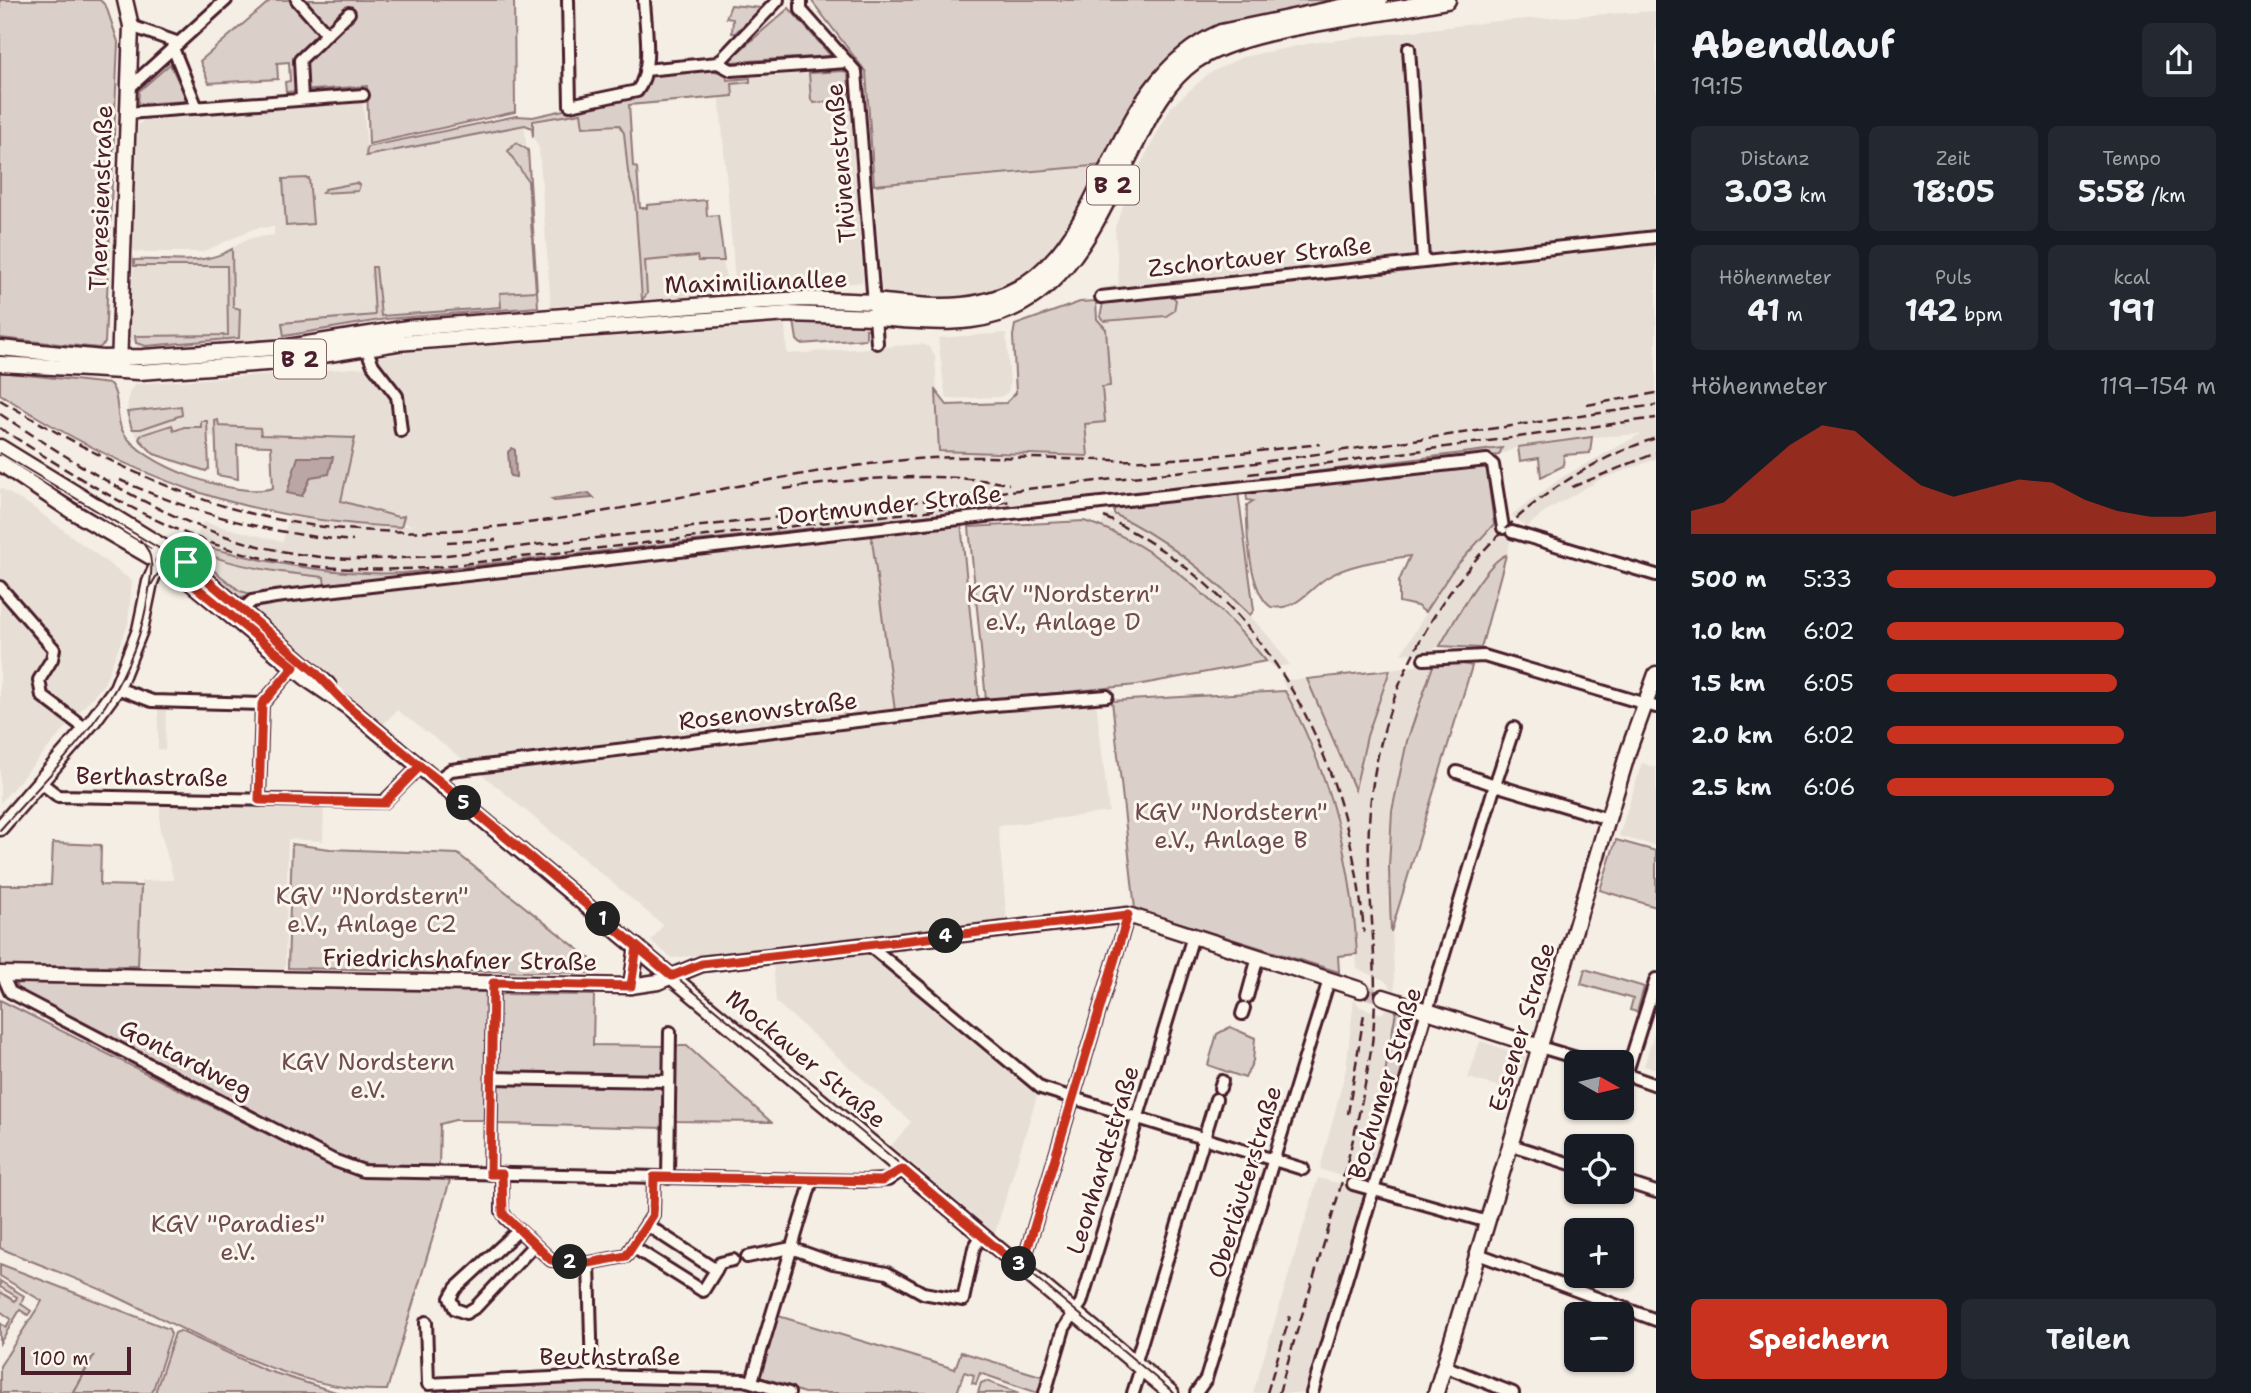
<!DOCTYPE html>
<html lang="de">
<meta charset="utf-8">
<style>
body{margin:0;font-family:"Shantell Sans",sans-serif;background:#242831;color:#f1f3f6;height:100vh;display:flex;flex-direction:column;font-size:26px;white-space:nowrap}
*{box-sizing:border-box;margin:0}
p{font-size:23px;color:#9ea1a6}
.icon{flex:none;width:38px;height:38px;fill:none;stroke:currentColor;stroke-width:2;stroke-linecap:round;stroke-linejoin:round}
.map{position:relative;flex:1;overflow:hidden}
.drawer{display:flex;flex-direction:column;background:#171b24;width:595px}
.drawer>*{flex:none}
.needle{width:46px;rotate:98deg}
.tools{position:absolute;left:1564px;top:1050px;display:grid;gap:14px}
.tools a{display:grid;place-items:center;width:70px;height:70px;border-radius:10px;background:#171b24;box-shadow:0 2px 5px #0004;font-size:35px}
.scale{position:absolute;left:21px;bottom:18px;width:110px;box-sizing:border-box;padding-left:7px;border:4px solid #4a1f2b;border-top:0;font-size:19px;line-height:24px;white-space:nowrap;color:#4a1f2b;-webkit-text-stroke:5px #fbf7ec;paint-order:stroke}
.pin{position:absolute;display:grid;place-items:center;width:60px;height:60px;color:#fff;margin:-30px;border:4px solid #fff;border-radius:50%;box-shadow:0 2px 7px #0007}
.km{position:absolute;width:35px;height:35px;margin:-18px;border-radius:50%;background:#222;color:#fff;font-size:19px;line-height:35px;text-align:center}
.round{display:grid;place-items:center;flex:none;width:74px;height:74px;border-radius:10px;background:#242831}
.headline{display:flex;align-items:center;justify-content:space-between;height:119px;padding:0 35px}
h1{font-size:38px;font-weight:700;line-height:52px}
.figures{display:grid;grid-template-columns:repeat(3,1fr);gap:10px;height:119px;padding:7px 35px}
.figures div{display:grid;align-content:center;border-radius:10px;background:#242831;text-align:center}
.figures b{font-size:30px;font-weight:700}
.figures small{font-size:19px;font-weight:400}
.figures p{font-size:19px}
.chart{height:196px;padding:14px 35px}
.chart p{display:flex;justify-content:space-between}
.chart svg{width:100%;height:126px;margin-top:7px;fill:#c8321e;opacity:.7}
.action{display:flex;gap:14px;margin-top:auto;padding:14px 35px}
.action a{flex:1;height:80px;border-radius:10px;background:#c8321e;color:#fff;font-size:28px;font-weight:700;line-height:80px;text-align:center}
.action a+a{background:#242831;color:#f1f3f6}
ul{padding:0 35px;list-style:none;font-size:23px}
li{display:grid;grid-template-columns:112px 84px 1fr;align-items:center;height:52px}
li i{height:18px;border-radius:9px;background:#c8321e}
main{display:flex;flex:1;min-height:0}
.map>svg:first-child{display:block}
</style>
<main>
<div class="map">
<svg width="1656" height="1393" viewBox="0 0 1656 1393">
<rect width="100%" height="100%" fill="#f4eee4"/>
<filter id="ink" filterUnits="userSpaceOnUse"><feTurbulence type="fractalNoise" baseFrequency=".0143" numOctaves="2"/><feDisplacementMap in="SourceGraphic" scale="14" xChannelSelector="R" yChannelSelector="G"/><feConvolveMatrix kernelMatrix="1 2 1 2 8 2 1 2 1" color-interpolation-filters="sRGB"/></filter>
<g filter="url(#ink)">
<g fill="#e7dfd6">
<polygon points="1656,11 1656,459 1599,480 1544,512 1527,527 1511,515 1564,476 1641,434 1563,439 1518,447 1499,455 241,598 188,556 203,522 283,542 288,517 372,526 413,526 341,502 355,438 261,435 139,439 132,429 127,412 129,393 135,384 369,367 380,357 408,352 785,324 787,354 922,344 929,347 935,356 940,451 1087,456 1085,424 1102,387 1110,386 1099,289 1119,284 1115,227 1135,175 1171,107 1208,74 1242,57 1312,43 1498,21"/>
<polygon points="844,71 848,74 863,282 736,293 718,79"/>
<polygon points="629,96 639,259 722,253 728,293 551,307 539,148 533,137 530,117"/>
<polygon points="363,103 367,150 524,116 538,307 386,319 282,337 138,347 129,337 134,260 209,260 251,238 274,235 274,227 256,228 202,252 136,252 132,248 138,125 144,120 186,118 185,116"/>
<polygon points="1102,166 1070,230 1037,271 971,301 888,296 882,291 874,185"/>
<polygon points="1006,333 1010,383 1008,392 1001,397 948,399 945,394 938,338"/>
<polygon points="0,488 31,506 132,581 128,624 104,684 0,803"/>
<polygon points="1114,514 1154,535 1232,596 1271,639 1290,665 1274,667 1266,661 1240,630 1201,592 1150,554 1101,526 1106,515"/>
<polygon points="1494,524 1512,538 1506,555 1501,557 1479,582 1440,646 1427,652 1401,654 1452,571"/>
<polygon points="871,533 896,722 1096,702 1109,812 998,826 1007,921 850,940 1037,1096 995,1233 891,1146 911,1122 776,1002 772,947 672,958 651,941 663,925 477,770 397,710 382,726 253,611 273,603"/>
<polygon points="1434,663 1407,741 1392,811 1389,867 1395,992 1384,980 1357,969 1351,887 1331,796 1316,751 1282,680 1307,679 1357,790 1367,736 1390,670"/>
<polygon points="158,708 166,708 165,750 158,749"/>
<polygon points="1642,763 1656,768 1656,846 1619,836"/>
<polygon points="160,805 324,807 323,841 288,839 285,969 138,966 141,881 174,880 160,830"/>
<polygon points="1354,999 1360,1007 1382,1014 1385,1009 1393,1010 1418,1018 1420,1021 1372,1178 1367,1180 1351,1180 1320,1169 1346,1069"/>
<polygon points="1656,1027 1656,1069 1644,1066"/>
<polygon points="1480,1041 1526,1056 1514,1091 1468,1078"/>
<polygon points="1318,1178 1350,1186 1367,1197 1308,1393 1253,1393"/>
</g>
<g fill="#dbd0c9" stroke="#92787a" stroke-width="2">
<polygon points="0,0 100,0 106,6 118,42 105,343 99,348 0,338"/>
<polygon points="271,0 514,0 515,112 369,144 367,86 286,92 285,82 290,81 289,62 277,63 278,79 209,83 200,61"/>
<path d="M811,0H1345L1182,51C1144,81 1126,123 1104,165L874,185L866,72Z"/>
<polygon points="731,5 762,8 735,33 732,33 733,19 726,18"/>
<polygon points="789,8 831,56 731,62 730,59"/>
<polygon points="170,64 188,101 138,104 139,91"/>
<polygon points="704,68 726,74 727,80 750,78 750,82 732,84 733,96 629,105 633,166 637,168 640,208 647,208 647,205 706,200 707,216 718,215 724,261 698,261 697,256 645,261 647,294 642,300 635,198 628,172 624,133 619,125 583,127 581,113 533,121 533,137 532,128 525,125 366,156 367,147 516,116 533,117 639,93 650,74"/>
<polygon points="844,71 848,74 850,99 814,103 811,100 809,73"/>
<polygon points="516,143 528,150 538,307 386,319 284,336 282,323 375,315 372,267 376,267 381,316 501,307 500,293 536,291 528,181 508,151"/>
<polygon points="309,178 313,224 286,226 283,179"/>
<polygon points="356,183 360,185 358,191 322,193 325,189"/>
<path d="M232,249L233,307L240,309L239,338L146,346L136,343L135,336L228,335L227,266H134V260C169,258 201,267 232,249Z"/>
<polygon points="1170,293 1176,300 1174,311 1166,316 1104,321 1100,317 1103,303"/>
<polygon points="1096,301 1097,319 1106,329 1110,386 1102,387 1105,422 1085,424 1088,456 939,451 936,391 947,405 1006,403 1016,393 1013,336 1015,325 1080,302"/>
<polygon points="794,321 866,322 871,329 866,329 866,339 801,344 797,340"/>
<path d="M0,372L110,384C120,395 115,416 122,430C140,466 238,499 273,488L271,446L237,445L238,479L217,475L215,421L218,420L219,426L260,428L261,435L355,438L341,501L398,517L404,516L401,527C245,521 131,478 0,394Z"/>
<polygon points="181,406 182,415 141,429 132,429 127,412"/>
<polygon points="201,421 207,421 209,468 206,471 154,454 139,439 141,435 172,425 174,431 184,427 201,427"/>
<polygon points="1592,437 1590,453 1564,455 1563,466 1541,477 1539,458 1520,461 1518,447"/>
<path d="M1502,448L1499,455L325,588L324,577C293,574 226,566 200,550L202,546C270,563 334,576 404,573L1251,480Z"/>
<path d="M1482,465L1487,469L1494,524L1452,571L1425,612L1417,606L1399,602V581L1410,556C1384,560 1352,563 1328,577C1308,589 1298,611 1271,607C1249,592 1246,530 1247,505L1253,501L1247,500L1246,491Z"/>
<path d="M1238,492L1254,610L1250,615C1210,575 1165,538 1114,514V506Z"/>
<path d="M1084,521C1157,543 1219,604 1266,661L1137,685L986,700L969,527Z"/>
<polygon points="961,523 979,702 895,711 871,533"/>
<polygon points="190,552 240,591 255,595 241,598 236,596 188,556"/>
<path d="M1506,555L1481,648L1440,646C1451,627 1486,561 1506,555Z"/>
<polygon points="1453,662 1472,666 1391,932 1389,867 1392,811 1407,741 1434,663"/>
<polygon points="1390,670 1367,736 1355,790 1307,679"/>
<path d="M1285,691C1331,774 1352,861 1357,954L1338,956L1339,972L1135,909L1112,701Z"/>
<polygon points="1616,840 1656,851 1656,907 1600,890"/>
<polygon points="53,843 101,845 100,885 141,886 138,966 0,966 0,885 51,885"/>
<polygon points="292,844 330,849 458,854 598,965 597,973 288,968"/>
<polygon points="1585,969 1644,987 1637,1012 1630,1010 1633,999 1581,984"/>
<polygon points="17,983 488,992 487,1120 455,1120 440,1124 439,1166 371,1165 336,1156 15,989"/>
<polygon points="497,994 594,995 593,1045 667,1046 666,1075 496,1073"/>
<path d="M0,1000L333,1167L364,1175L451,1177L387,1390C295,1393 194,1333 113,1295C76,1278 37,1264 0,1248Z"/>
<polygon points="1396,1011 1418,1018 1420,1021 1396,1098 1382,1090"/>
<polygon points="1230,1027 1255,1038 1253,1061 1245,1078 1208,1065 1217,1034"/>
<polygon points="673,1046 687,1046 771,1122 672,1121"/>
<polygon points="496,1082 666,1084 665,1128 496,1124"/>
<polygon points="0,1264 169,1329 171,1334 152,1393 74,1393 94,1355 72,1393 0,1393 0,1366 42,1301 0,1276"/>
<polygon points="0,1281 24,1296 21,1304 31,1311 28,1315 20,1310 0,1343 0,1323 6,1327 11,1319 0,1311 0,1292 15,1301 17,1297 0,1287"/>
<polygon points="775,1315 955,1369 961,1352 1044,1377 1038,1393 980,1373 976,1384 972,1383 974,1375 964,1372 957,1393 804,1393 757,1376"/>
<polygon points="180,1331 265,1370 339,1393 155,1393 175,1333"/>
<polygon points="551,1379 746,1386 754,1387 752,1393 436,1393 442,1386"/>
<polygon points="986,1381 1019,1393 978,1393 981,1383"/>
</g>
<g fill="#baa7a5" stroke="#8d7174" stroke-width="2">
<polygon points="512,448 515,450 516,477 510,476 508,452"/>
<polygon points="298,457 333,457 329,474 311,477 302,496 287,493"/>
<polygon points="589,493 594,498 554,501 551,499"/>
</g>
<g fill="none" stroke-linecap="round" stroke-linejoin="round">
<polyline stroke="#d2c5bf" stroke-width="14" stroke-dasharray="14 7" stroke-linecap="butt" points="1361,990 1383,997"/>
<defs>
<g id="minor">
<polyline points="297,0 327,34"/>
<path d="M568,0L570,105L637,91C654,69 645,26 644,0"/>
<polyline points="801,0 801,10 856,72 877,343"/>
<polyline points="131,26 179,43"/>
<polyline points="173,48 197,108"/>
<polyline points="1409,48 1423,260"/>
<polyline points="718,63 731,70 847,62"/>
<polyline points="645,70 718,63 778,0"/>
<polyline points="129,88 226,0"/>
<polyline points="302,99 300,60 349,13"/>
<polyline points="128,113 363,95"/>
<polyline points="1101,297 1656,237"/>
<polyline points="366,348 373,365 397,396 401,431"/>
<polyline points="1092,504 1487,460 1493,465 1503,528"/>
<polyline points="1512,532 1656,575"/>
<polyline points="0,587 54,649 52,659 39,680 42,696 86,729"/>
<polyline points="238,614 252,601 275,597 1065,507"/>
<polyline points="1424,659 1484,656 1656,707"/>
<polyline points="117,688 152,701 262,704"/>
<polyline points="1457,772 1495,785 1514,728"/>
<polyline points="437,780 451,770 982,706 1107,696"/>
<polyline points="40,782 58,796 384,802 420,766"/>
<polyline points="259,800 262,704 294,667"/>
<polyline points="869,945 1041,1088 1303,1169"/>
<polyline points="2,974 10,992 333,1160 363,1171 864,1181 888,1180 903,1169"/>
<polyline points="1247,997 1258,957"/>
<polyline points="1242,1014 1244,1008"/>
<polyline points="1540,1047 1590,1062"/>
<polyline points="1622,1073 1656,1085"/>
<polyline points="1626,1075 1656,979"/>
<polyline points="492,1078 669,1081"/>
<polyline points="1220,1088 1222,1081"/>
<polyline points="1511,1145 1577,1166"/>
<polyline points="490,1174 493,983"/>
<polyline points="502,1174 502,1211 506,1218 551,1260 589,1263 626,1256 653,1215 654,1177"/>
<polyline points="668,1178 670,1032"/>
<polyline points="1622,1181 1656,1192"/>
<polyline points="1353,1184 1488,1222"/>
<polyline points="519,1230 456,1288 450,1298 455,1309 466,1313 476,1307 534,1245"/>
<polyline points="633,1247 703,1291 716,1270 647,1225"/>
<polyline points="1478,1254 1656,1320"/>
<polyline points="747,1257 791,1248 833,1263 887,1273 923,1293 963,1300 974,1248 982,1235"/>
<polyline points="589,1263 592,1376"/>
<polyline points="1018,1266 1026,1254 1128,915"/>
<polyline points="716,1270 720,1263 733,1260"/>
<polyline points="426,1322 428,1384 592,1376 744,1380 789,1393"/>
<polyline points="1135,1364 1216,1099"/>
<polyline points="1444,1366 1513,1393"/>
<polyline points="752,1381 812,1180"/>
<polyline points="1045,1393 1064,1328 1081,1303 1193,936"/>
<polyline points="1133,1393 1141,1368"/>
<polyline points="1196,1393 1206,1379 1329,980"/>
<polyline points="1312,1393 1495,785 1608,819"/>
</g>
<g id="major">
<polyline points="0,348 103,358 143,357 288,347 408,328 733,303 804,299 874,302"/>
<polyline points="0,364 139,372 280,362 397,343 527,333 789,314 875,317"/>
<polyline points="119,367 131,26 125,0"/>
<polyline points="0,447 181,558 328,685"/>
<polyline points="0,463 70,510 180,574 311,682 348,707 1171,1393"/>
<polyline points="0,828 92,722 117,688 140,630 150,582 159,561 158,553"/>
<polyline points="0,974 631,986 658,982 702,964 1128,915 1361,990"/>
<polyline points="631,986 637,947"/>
<polyline points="1383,997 1540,1047"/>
<polyline points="1436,1393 1629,749 1656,674"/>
</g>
<g id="highway">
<polyline points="1409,7 1447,0"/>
<path d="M874,302C909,305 947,311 981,303C1114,275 1095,88 1221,33L1379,0"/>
<path d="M875,317C906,319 939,323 971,319C1065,308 1098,215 1136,142C1151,111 1166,81 1194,61C1240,29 1347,19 1404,8"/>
</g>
</defs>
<use href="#minor" stroke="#4a1f2b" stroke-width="16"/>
<use href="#major" stroke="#4a1f2b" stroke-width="19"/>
<use href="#highway" stroke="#4a1f2b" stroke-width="21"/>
<use href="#minor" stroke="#fbf7ec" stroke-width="10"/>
<use href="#major" stroke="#fbf7ec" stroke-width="14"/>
<use href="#highway" stroke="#fbf7ec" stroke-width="16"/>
<g stroke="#4a1f2b" stroke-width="2">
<polyline points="0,453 157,547 193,573 1174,1393"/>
<polyline points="150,587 157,575 168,570 188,575"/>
<path d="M0,830C67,754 135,696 149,590C152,571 155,554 140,540"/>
</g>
<g stroke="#4a1f2b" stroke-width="2.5" stroke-dasharray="10 5" stroke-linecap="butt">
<path d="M0,400C72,442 146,483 227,507C450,573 664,488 886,462C974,451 1062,462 1151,460C1207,458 1264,450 1320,444"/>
<polyline points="1587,405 1656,393"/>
<path d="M0,414C99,478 194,542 313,556C358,562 402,558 447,555L1255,463L1656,405"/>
<path d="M0,428C154,526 237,579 426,568L1013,501"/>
<polyline points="1249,474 1656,418"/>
<path d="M120,480C195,514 271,534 353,541"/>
<polyline points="1572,487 1656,453"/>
<path d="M784,489C860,478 933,471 1009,484"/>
<path d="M1104,517C1270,596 1349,755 1364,933"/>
<polyline points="447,542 496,540"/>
<polyline points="1348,1114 1364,1014"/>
<polyline points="1267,1393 1290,1316"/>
<path d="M1279,1393C1311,1278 1355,1162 1372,1043C1381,969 1366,897 1369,824C1377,652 1492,492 1656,438"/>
</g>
<defs>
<polyline id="minor-bridge" points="1065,507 1092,504"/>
</defs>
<use href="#minor-bridge" stroke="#4a1f2b" stroke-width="16" stroke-linecap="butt"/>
<use href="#minor-bridge" stroke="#fbf7ec" stroke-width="10"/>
</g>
</g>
<g fill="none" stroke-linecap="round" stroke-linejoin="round" filter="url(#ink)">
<defs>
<polyline id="route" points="186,562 314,671 348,706 637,947 631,986 493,983 490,1174 502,1174 503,1214 551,1260 589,1263 626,1256 653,1215 654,1177 882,1181 902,1169 1018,1266 1026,1254 1128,915 702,964 672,976 437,779 420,766 384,803 259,800 262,704 294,667 180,574 159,561 186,562"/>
</defs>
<use href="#route" stroke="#fff" stroke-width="14"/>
<use href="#route" stroke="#c8321e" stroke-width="9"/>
</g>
<g text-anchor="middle" stroke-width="6" stroke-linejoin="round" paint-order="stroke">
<g fill="#fbf7ec" stroke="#7f6065" stroke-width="2">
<rect x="1087" y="165.5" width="52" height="39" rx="5"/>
<rect x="274" y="339.5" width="52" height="39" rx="5"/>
</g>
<g font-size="23" font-weight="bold" fill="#4a1f2b">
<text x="1113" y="193">B 2</text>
<text x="300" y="367">B 2</text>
</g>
<g font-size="24" fill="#4a1f2b" stroke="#fbf7ec">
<text transform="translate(841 163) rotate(-95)" y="8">Thünenstraße</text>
<text transform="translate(101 198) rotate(-88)" y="8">Theresienstraße</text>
<text transform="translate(1260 257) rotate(-6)" y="8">Zschortauer Straße</text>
<text transform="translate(756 282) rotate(-2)" y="8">Maximilianallee</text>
<text transform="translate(890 505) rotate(-6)" y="8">Dortmunder Straße</text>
<text transform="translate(768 711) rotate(-7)" y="8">Rosenowstraße</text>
<text transform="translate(152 777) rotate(1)" y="8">Berthastraße</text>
<text transform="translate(460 960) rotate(1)" y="8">Friedrichshafner Straße</text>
<text transform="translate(1522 1027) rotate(-73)" y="8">Essener Straße</text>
<text transform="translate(186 1059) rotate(27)" y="8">Gontardweg</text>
<text transform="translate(806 1059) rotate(40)" y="8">Mockauer Straße</text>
<text transform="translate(1385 1083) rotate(-73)" y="8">Bochumer Straße</text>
<text transform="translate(1103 1160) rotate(-73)" y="8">Leonhardtstraße</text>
<text transform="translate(1245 1182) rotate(-73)" y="8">Oberläuterstraße</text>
<text x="610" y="1365">Beuthstraße</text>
</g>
<g font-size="24" fill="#6e4b52" stroke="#fbf7ec">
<text x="1063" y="602">KGV "Nordstern"<tspan x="1063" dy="28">e.V., Anlage D</tspan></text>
<text x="1231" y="820">KGV "Nordstern"<tspan x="1231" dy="28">e.V., Anlage B</tspan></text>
<text x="372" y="904">KGV "Nordstern"<tspan x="372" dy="28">e.V., Anlage C2</tspan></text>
<text x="368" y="1070">KGV Nordstern<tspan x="368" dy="28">e.V.</tspan></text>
<text x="238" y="1232">KGV "Paradies"<tspan x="238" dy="28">e.V.</tspan></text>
</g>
</g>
</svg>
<div class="tools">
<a><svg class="needle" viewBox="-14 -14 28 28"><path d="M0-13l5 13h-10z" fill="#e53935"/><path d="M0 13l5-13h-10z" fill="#9ea1a6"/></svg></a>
<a><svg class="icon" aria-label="locate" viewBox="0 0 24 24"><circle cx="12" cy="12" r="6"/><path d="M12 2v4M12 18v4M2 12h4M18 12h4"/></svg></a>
<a>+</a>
<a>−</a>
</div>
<div class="scale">100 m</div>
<div class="pin" style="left:186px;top:562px;background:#1e9e55"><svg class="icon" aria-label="arrive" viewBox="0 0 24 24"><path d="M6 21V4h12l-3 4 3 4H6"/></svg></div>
<b class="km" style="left:603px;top:919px">1</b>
<b class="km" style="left:570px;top:1262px">2</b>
<b class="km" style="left:1019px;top:1264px">3</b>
<b class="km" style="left:946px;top:936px">4</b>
<b class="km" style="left:464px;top:803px">5</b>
</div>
<section class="drawer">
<div class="headline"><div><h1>Abendlauf</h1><p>19:15</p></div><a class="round"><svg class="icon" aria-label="share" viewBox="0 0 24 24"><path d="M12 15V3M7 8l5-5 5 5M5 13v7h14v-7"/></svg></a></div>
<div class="figures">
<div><p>Distanz</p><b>3.03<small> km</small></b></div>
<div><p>Zeit</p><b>18:05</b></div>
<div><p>Tempo</p><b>5:58<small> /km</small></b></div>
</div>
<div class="figures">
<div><p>Höhenmeter</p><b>41<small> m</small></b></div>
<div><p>Puls</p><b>142<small> bpm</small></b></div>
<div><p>kcal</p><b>191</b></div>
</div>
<div class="chart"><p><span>Höhenmeter</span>119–154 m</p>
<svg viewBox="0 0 160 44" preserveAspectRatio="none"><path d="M0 44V36L10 33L20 23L30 13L40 6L50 8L60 18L70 27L80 31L90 28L100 25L110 26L120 32L130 36L140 38L150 38L160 36V44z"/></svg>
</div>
<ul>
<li><b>500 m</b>5:33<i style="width:100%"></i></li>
<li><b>1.0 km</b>6:02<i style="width:72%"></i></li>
<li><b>1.5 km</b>6:05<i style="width:70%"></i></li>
<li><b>2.0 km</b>6:02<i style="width:72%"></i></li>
<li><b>2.5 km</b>6:06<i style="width:69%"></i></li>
</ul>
<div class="action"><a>Speichern</a><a>Teilen</a></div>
</section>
</main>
